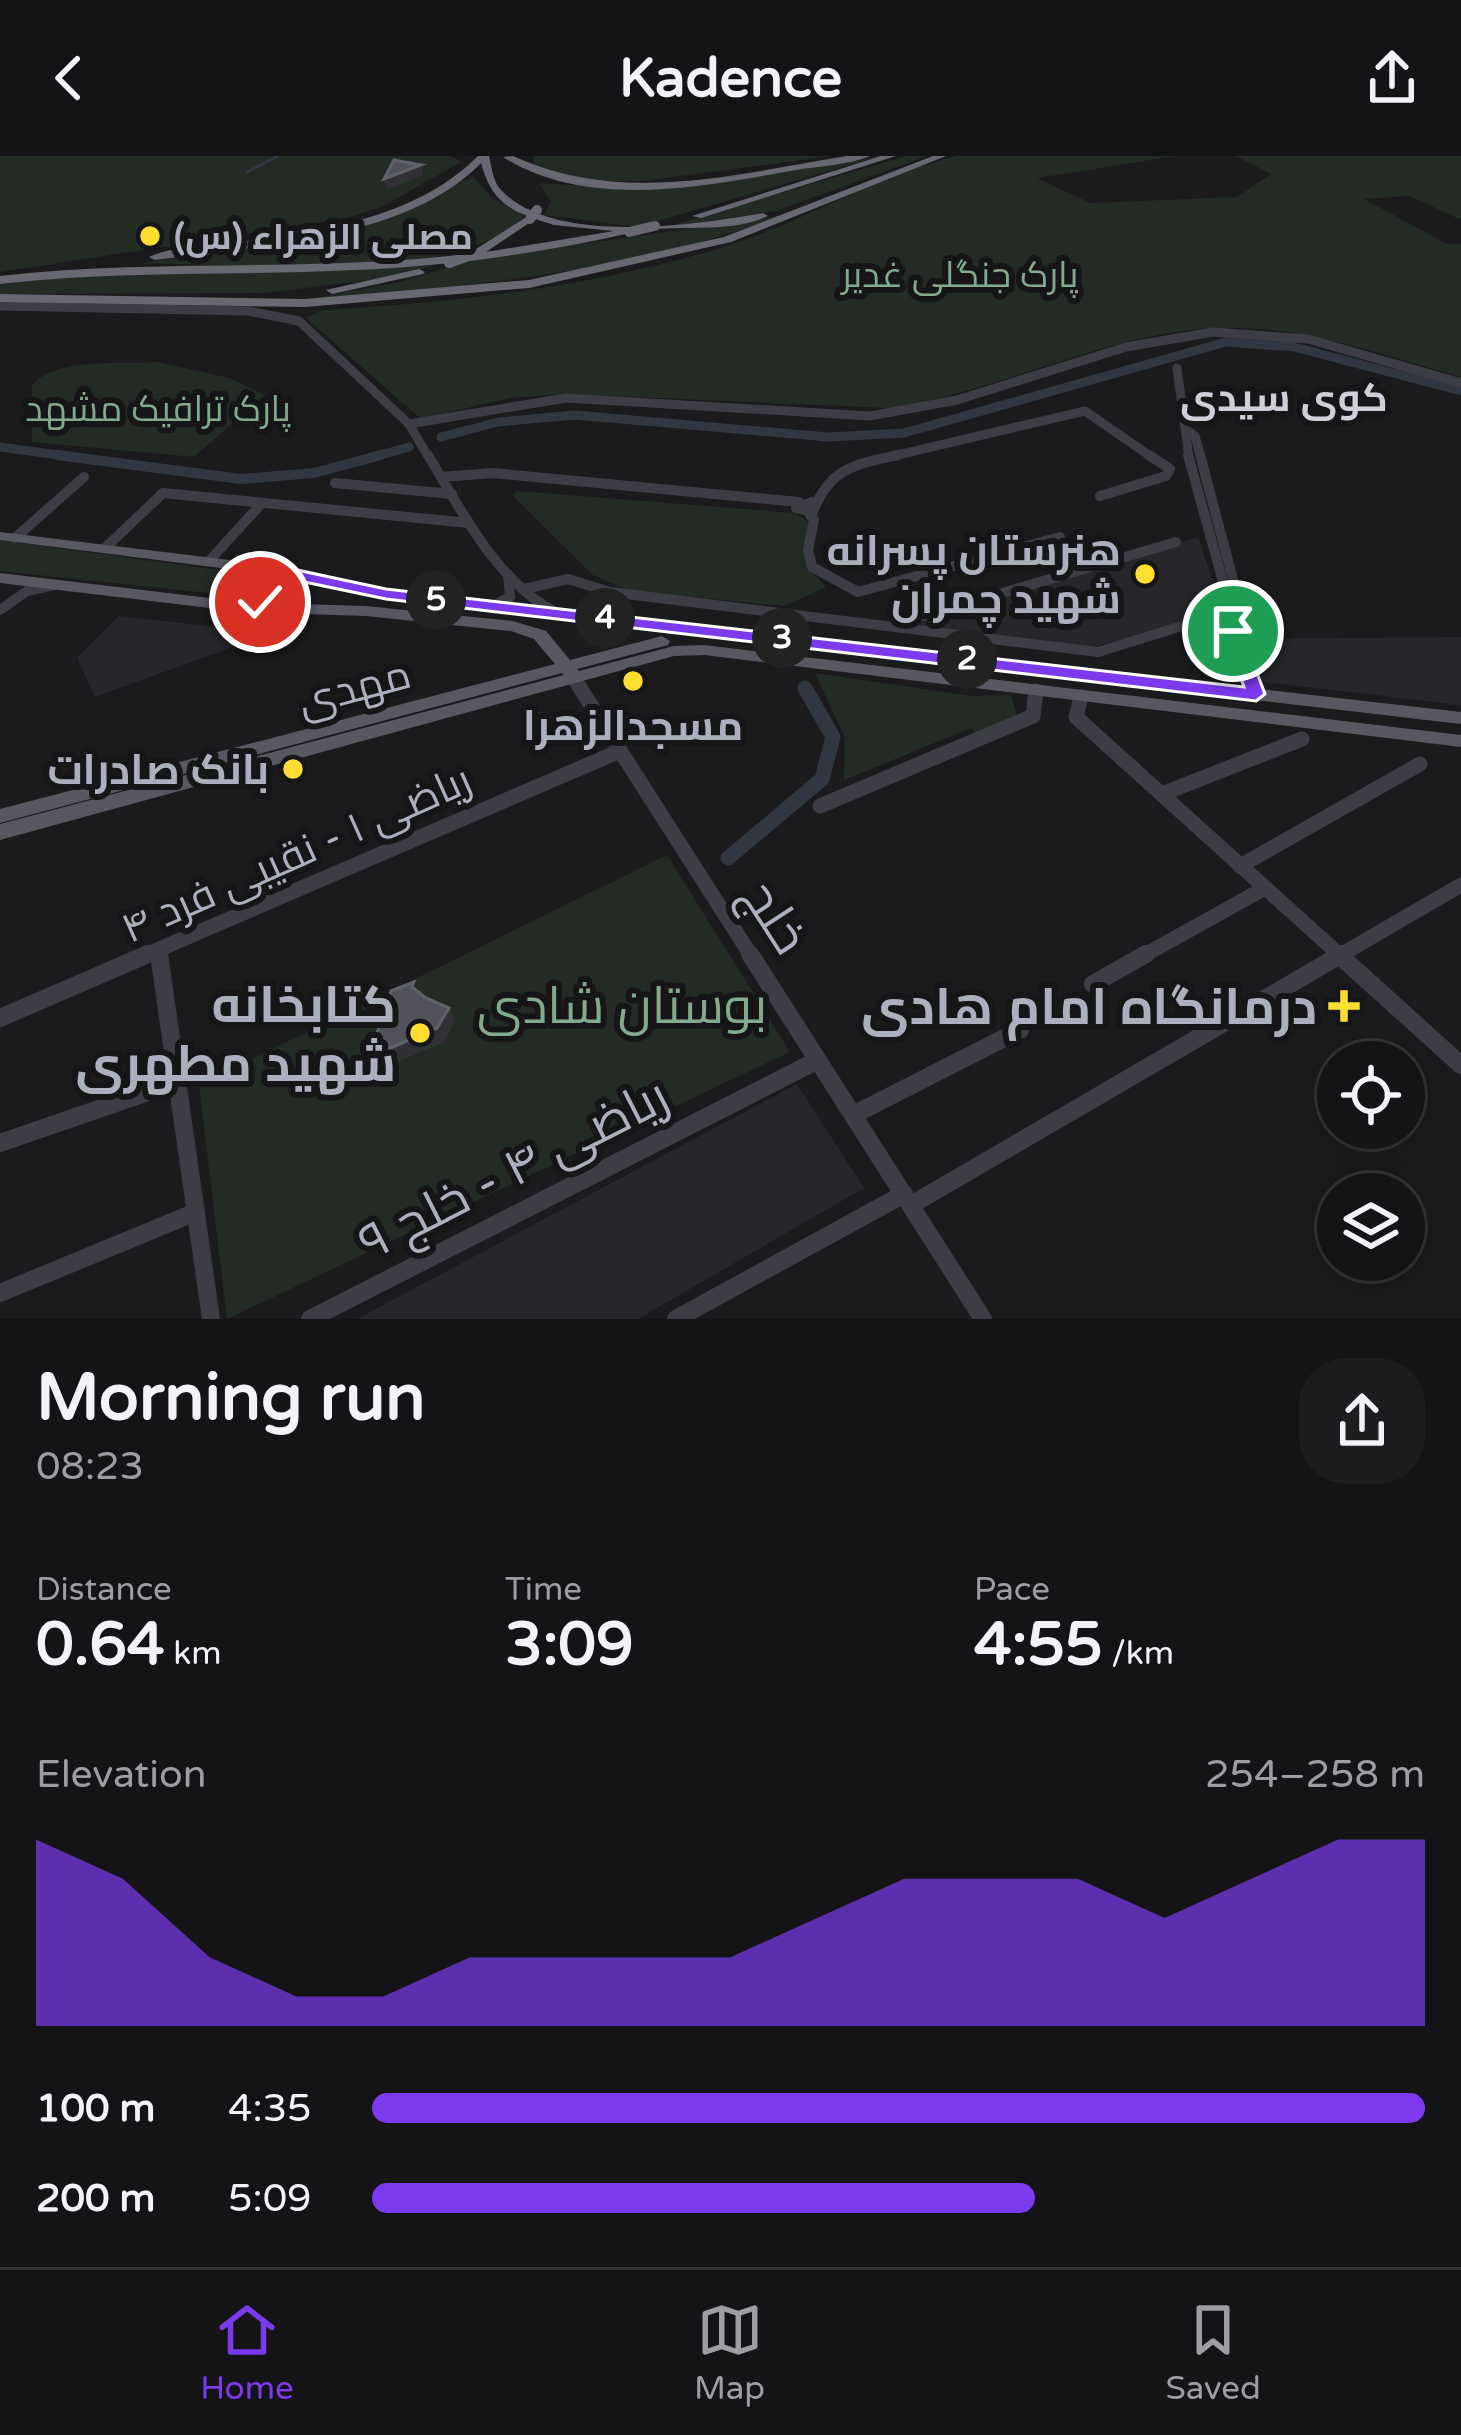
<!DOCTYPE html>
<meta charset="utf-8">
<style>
body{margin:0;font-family:"Varela Round",Cairo,sans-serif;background:#1d1d1f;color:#f1f3f6;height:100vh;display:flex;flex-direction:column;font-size:45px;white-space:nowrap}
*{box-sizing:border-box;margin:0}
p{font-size:39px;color:#9d9ea1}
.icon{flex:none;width:66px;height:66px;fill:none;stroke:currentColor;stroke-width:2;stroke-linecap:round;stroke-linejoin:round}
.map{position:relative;height:1163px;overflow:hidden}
.details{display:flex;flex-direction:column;background:#141416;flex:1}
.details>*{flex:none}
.controls{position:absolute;left:1317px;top:885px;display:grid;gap:24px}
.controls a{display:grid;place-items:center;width:108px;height:108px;border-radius:50%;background:#141416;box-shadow:0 6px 30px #0003,0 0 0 3px #333335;font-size:60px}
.pin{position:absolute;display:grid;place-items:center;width:102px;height:102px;color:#fff;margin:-51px;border:6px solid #fff;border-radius:50%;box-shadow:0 3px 12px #0007}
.km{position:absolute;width:60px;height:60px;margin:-30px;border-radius:50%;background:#222;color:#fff;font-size:33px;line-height:60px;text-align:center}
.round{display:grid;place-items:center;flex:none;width:126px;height:126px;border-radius:48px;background:#1d1d1f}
.head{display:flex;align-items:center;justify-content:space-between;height:204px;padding:0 36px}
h1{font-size:66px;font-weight:700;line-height:90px}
.figures{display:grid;grid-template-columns:repeat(3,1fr);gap:18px;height:204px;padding:12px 36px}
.figures div{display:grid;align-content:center}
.figures b{font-size:60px;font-weight:700}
.figures small{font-size:33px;font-weight:400}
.figures p{font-size:33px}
.chart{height:336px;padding:24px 36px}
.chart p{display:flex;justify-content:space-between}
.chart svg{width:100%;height:216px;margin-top:12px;fill:#7c3aed;opacity:.7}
ul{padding:0 36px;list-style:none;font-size:39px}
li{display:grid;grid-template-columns:192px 144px 1fr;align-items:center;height:90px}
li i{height:30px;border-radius:15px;background:#7c3aed}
header{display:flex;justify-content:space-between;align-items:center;height:156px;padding:0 36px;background:#141416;font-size:54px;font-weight:700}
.tab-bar{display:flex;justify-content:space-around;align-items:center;height:168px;border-top:3px solid #333335;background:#141416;font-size:33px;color:#9d9ea1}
.tab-bar a{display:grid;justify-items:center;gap:6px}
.tab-bar .selected{color:#7c3aed}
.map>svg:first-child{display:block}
</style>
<header><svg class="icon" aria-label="back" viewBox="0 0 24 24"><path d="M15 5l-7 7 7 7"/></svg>Kadence<svg class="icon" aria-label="share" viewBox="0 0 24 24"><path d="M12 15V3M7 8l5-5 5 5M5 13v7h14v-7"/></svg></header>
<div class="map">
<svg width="1461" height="1163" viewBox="0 0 1461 1163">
<rect width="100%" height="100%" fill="#1b1b1d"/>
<g fill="#27272b">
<polygon points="1198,381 1223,455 1094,491 908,471"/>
<polygon points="119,460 271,477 95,541 77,502"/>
<polygon points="1461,481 1461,549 1263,526 1252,483"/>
<polygon points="797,928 864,1032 638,1163 357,1163"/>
</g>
<g fill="#222c25">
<polygon points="0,0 452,0 461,6 382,51 344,63 0,116"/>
<polygon points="534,0 831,0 643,25 579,25 533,8"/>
<polygon points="880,0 637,71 544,59 551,46 539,27 634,33"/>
<polygon points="906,0 927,0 776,55 667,71"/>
<path d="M957,0H1176L1037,22L1090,47L1237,41L1271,18L1236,0H1461V64L1410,40L1364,43L1447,88H1461V221C1375,197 1291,165 1200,173C1094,183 994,237 889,252L564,238L509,242L421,263L306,162L323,154C461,146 602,130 733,88C810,63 878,18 957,0Z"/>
<path d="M473,20L492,42L525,60C452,133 240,105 139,108L317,78L417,50Z"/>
<path d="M783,59C625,118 470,130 304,144L396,127L472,104Z"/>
<polygon points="433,110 378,123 264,137 0,138 0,128 102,118"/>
<path d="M158,206L229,222L265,239L194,301L32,286V229C59,200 121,209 158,206Z"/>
<path d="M517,335L795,357L810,367C804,408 798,401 826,431L784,450L629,435L593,419L512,339Z"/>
<polygon points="0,384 269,421 276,430 255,442 0,415"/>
<polygon points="815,517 971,540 1011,539 1018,562 977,577 971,572 844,624 845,582"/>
<polygon points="667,699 790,896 227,1163 199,929"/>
</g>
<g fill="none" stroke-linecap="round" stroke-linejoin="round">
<polyline stroke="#2f3743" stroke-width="3" points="247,16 278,0"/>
<g stroke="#2f3743" stroke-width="9">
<polyline points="441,281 498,266 575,259 828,281 904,277 1226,186 1294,191 1461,235"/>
<polyline points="0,291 80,302"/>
<polyline points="370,302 409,291"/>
</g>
<polyline stroke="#2f3743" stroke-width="10" points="57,299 241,323 314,317 381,299"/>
<polyline stroke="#2f3743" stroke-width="15" points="728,702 822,623 833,581 805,532"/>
<g stroke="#3d3d45" stroke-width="9">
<polyline points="0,150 248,155 299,165 409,268 429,302"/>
<polyline points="1177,212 1189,302"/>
<polyline points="409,268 566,242 870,260 957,244 1126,191 1213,176 1308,183 1461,227"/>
<polyline points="1187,274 1195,280 1201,302"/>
<polyline points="885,302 1085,255 1153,302"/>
</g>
<g stroke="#3d3d45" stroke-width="10">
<path d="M428,299C461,354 496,425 555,456"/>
<polyline points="1188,299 1249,520"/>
<polyline points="1200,299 1247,476 1233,475"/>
<polyline points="441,321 493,317 799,346"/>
<polyline points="335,327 452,338"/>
<polyline points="1100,340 1166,320 1170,313 1149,299"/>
<path d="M812,346L796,352L813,356C829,312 856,308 898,299"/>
<polyline points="809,357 814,364 808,394 812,411 858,436 1060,381"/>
<polyline points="15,382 84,321"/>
<polyline points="105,392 163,337 469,367"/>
<polyline points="209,405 262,347"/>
<polyline points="524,433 568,423 610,436 1098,496 1182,470"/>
<polyline points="492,450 510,441 508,418"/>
<polyline points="0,454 27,435 54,429"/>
<polyline points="900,467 1176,386"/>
</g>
<g stroke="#3d3d45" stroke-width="15">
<polyline points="1248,517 1256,539"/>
<polyline points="575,524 752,801"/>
<polyline points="1081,541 1076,561 1342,801"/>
<polyline points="1162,638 1302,583"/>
<polyline points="820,650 1033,560 1036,535"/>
<polyline points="1240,710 1420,608"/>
<polyline points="141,801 620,595"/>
<polyline points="1141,801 1265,732"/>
<polyline points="1337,801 1461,729"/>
</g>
<g stroke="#3d3d45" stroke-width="18">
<polyline points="159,798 211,1163"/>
<polyline points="750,798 983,1163"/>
<polyline points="1338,798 1461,909"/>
<polyline points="1093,828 1146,798"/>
<polyline points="0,862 148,798"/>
<polyline points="853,959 1020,874"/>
<polyline points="0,987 177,926"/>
<polyline points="911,1049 1342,798"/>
<polyline points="0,1137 196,1056"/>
<polyline points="310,1163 818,904"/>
<polyline points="676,1163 904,1038"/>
</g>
<polygon fill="#575862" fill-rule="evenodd" points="0,376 303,413 386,433 1461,556 1461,568 386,443 283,420 288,430 285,433 264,447 366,450 513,465 546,475 570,504 662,480 670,485 668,489 577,513 579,515 674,490 704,489 1461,579 1461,591 704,499 674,500 0,684 0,668 564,519 562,517 0,667 0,653 555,508 534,483 511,475 366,460 243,456 0,427 0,417 243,446 272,429 267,418 0,384"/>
<g fill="#676874" fill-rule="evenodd">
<path d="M478,0H489C492,12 493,26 501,34C554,90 694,69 763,57L768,60C728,79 676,67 634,76C544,97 449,110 355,114C236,120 118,114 0,128V120C158,102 318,117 476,97V93L528,60C501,51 488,34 481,7C407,84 256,90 155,104L149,101C172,90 205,91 230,87C316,76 414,64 478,0ZM535,63L554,69L614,75L486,96Z"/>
<path d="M513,0C622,50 735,18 847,0H870C848,9 820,10 796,14C704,30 588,55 503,1Z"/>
<polygon points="881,0 896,0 701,62 692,60"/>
<polygon points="933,0 946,0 731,86 529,132 305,151 0,146 0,138 305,143 529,124 724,81"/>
<polygon points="419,113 425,116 423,118 332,138 326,134"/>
</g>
<g stroke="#676874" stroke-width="10">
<polyline points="530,63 537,54"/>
<polyline points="629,76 655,70"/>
<polyline points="449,107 474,98"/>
</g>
</g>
<polygon fill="#48484d" points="418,836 426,842 449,852 454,866 443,886 394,907 380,900 374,886"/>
<g fill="#313135">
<polygon points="421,9 423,19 386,34 384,23"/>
<polygon points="449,852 454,866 443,886 394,907 388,893"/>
</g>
<g fill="#52535a" stroke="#606169" stroke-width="3">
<polygon points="394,4 421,9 384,23"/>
<polygon points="414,826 412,831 426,842 449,852 437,872 388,893 374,886 391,835"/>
</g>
<polygon fill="#7c3aed" stroke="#fff" stroke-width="3" points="273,409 386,433 1244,531 1224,475 1233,469 1241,475 1265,538 1256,545 386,443 285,422 286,433 266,450 254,450 254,443 272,428 265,414"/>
<g fill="#ffde31" stroke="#161618" stroke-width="4.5">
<circle cx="150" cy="80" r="12"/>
<circle cx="1145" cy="418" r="12"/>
<circle cx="633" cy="525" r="12"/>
<circle cx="293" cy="613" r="12"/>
<path d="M1338 832h12v12h12v12h-12v12h-12v-12h-12v-12h12z"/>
<circle cx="420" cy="877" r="12"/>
</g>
<g text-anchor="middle" stroke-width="12" stroke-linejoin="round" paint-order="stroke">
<g font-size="36" font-weight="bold" fill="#acafbe" stroke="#161618" text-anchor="start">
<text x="174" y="93">مصلی الزهراء (س)</text>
</g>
<g font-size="36" fill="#82aa8c" stroke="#161618">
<text x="960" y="131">پارک جنگلی غدیر</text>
<text x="158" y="265">پارک ترافیک مشهد</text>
</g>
<g font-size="39" font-weight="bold" fill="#cecfd9" stroke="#161618">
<text x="1284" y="255">کوی سیدی</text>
</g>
<g font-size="42" font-weight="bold" fill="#acafbe" stroke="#161618" text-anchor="end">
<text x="1121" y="409">هنرستان پسرانه<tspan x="1121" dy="48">شهید چمران</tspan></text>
<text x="633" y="584" text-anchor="middle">مسجدالزهرا</text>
<text x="269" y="628">بانک صادرات</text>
</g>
<g font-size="42" fill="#acafbe" stroke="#161618">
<text transform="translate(354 531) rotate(-15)" y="15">مهدی</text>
<text transform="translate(296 697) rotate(-24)" y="15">ریاضی ۱ - نقیبی فرد ۴</text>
</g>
<g font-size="51" fill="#acafbe" stroke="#161618">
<text transform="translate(776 760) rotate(57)" y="18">خلج</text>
<text transform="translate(513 1012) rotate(-27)" y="18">ریاضی ۴ - خلج ۹</text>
</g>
<g font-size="51" font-weight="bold" fill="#acafbe" stroke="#161618" text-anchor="end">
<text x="396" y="866">کتابخانه<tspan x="396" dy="59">شهید مطهری</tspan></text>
<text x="1317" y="868">درمانگاه امام هادی</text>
</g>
<g font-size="51" fill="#82aa8c" stroke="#161618">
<text x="622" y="867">بوستان شادی</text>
</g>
</g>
</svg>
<div class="controls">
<a><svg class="icon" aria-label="locate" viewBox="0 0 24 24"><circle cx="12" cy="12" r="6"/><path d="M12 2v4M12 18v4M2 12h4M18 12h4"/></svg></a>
<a><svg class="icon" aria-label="layers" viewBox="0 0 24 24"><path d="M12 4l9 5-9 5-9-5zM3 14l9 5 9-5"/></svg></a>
</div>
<div class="pin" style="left:1233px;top:475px;background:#1e9e55"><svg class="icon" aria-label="arrive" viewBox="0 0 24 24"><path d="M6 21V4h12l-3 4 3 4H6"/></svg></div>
<div class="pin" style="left:260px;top:446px;background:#d93025"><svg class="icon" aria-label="check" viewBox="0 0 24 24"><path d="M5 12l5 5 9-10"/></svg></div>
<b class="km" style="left:967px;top:503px">2</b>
<b class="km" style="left:782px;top:482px">3</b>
<b class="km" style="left:605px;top:462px">4</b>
<b class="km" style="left:436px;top:444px">5</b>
</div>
<section class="details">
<div class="head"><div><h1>Morning run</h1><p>08:23</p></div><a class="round"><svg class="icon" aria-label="share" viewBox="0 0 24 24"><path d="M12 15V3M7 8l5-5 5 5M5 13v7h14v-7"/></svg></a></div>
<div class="figures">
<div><p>Distance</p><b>0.64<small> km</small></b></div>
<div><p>Time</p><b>3:09</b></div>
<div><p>Pace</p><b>4:55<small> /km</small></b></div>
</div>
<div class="chart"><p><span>Elevation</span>254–258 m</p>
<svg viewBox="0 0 160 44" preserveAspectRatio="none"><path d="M0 44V6L10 14L20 30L30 38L40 38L50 30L60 30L70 30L80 30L90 22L100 14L110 14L120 14L130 22L140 14L150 6L160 6V44z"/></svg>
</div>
<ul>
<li><b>100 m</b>4:35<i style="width:100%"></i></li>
<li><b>200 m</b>5:09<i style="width:63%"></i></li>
</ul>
</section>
<nav class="tab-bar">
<a class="selected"><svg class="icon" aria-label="home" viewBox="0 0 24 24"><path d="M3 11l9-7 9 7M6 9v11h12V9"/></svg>Home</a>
<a><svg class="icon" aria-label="map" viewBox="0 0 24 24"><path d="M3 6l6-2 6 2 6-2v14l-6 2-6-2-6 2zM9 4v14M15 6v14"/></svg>Map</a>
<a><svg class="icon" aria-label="saved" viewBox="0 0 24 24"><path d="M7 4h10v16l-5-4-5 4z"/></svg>Saved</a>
</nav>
